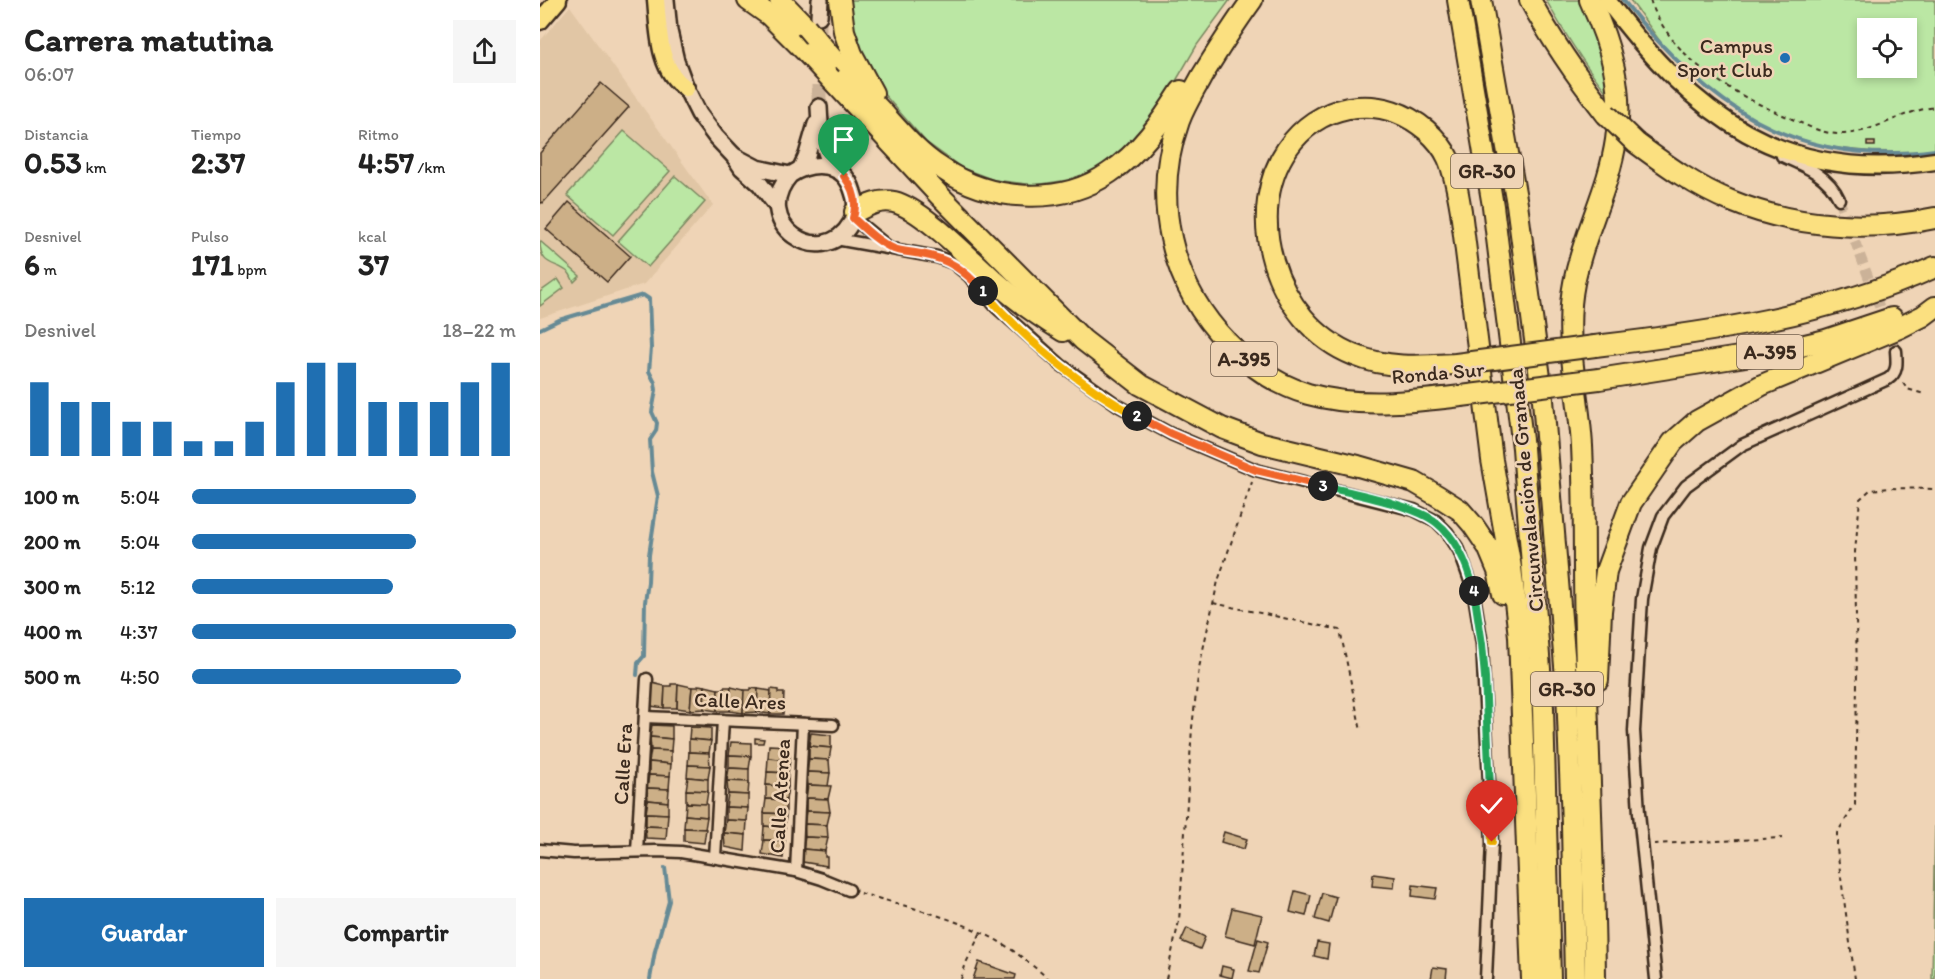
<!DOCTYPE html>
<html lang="es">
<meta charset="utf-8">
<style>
body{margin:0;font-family:Itim,sans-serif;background:#f6f6f6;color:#222;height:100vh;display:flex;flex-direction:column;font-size:22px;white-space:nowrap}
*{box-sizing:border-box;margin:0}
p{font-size:20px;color:#767676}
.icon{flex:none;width:33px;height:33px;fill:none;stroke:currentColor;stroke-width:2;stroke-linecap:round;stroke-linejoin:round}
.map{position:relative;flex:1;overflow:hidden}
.details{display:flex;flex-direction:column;background:#fff;width:540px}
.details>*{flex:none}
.buttons{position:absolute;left:1317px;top:18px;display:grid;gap:12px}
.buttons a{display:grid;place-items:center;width:60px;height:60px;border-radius:0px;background:#fff;box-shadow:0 3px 9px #0003;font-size:30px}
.pin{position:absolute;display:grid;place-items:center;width:51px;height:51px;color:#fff;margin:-62px -26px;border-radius:50% 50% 50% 0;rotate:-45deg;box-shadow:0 0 6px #0007}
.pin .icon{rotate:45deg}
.km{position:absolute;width:30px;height:30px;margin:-15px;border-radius:50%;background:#222;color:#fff;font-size:16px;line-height:30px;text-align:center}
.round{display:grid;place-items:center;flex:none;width:63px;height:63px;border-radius:0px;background:#f6f6f6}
.head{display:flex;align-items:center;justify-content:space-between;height:102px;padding:0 24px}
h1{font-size:33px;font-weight:800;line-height:45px}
.metrics{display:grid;grid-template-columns:repeat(3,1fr);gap:9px;height:102px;padding:6px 24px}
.metrics div{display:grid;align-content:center}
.metrics b{font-size:30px;font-weight:800}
.metrics small{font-size:16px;font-weight:400}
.metrics p{font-size:16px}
.chart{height:168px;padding:12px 24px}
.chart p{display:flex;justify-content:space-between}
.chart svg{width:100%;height:108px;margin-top:6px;stroke:#1f6fb2;stroke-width:6}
.cta{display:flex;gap:12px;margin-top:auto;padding:12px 24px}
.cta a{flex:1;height:69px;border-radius:0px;background:#1f6fb2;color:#fff;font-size:24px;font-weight:800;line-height:69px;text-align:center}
.cta a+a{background:#f6f6f6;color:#222}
ul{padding:0 24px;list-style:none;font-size:20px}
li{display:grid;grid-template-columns:96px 72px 1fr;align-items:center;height:45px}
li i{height:15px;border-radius:8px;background:#1f6fb2}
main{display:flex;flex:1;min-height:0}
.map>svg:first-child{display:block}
</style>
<main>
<section class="details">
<div class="head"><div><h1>Carrera matutina</h1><p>06:07</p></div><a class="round"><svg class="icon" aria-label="share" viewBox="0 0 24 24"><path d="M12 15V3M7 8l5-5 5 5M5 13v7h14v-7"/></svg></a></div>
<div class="metrics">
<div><p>Distancia</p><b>0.53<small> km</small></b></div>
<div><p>Tiempo</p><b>2:37</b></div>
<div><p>Ritmo</p><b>4:57<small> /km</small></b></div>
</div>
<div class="metrics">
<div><p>Desnivel</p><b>6<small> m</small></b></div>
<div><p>Pulso</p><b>171<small> bpm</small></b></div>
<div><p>kcal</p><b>37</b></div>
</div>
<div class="chart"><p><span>Desnivel</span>18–22 m</p>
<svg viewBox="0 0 160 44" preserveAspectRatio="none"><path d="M5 44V14M15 44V22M25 44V22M35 44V30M45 44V30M55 44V38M65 44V38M75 44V30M85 44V14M95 44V6M105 44V6M115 44V22M125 44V22M135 44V22M145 44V14M155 44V6"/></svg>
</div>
<ul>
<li><b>100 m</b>5:04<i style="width:69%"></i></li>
<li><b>200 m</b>5:04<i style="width:69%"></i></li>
<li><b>300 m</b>5:12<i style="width:62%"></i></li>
<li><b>400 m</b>4:37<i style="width:100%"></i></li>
<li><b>500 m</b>4:50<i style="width:83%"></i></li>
</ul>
<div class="cta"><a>Guardar</a><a>Compartir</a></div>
</section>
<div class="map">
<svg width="1395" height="979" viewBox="0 0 1395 979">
<rect width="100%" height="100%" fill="#efd4b6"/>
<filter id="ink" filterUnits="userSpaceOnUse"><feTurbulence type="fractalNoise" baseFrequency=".0167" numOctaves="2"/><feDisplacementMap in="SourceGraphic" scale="12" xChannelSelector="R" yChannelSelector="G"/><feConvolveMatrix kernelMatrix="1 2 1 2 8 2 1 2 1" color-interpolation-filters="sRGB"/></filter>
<g filter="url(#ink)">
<polygon fill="#e1c6a5" points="30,6 173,205 104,284 0,318 0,41"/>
<g fill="#bbe7a4" stroke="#7b8861" stroke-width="1.5" fill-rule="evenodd">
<polygon points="308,0 690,0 657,45 626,98 588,148 561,168 528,180 495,185 454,180 422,168 386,142 342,92 319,54 310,23"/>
<path d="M1006,0H1045L1074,101C1047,70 1026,36 1006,0Z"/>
<path d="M1090,0H1395V150C1310,157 1245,147 1176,94C1160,81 1142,67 1128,52C1115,35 1103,17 1090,0ZM1328,28H1366V68H1328Z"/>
<polygon points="84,131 130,171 73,235 27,195"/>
<polygon points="135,176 165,202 108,267 78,241"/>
<path d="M0,241L40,276L34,282C32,279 31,275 29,273C16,261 0,268 0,241Z"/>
<polygon points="18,279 24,288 0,306 0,292"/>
<polygon points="1395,816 1395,979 1392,979"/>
</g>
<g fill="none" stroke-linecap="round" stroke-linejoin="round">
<g stroke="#668a95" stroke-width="4">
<path d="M1083,0C1166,105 1255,169 1395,150"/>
<polyline points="0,329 19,320 103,295 109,299 111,348 109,371 115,383 116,390 112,412 117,423 116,431 110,440 112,472 118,496 109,555 108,582 105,602 104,656 98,663 97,675"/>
<polyline points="110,979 115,951 129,901 125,868"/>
</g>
</g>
<g fill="#ccaf87" stroke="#3b2a1e" stroke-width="1.5">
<polygon points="61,83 89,107 3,203 2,202 0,204 0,153"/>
<rect x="1327" y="142" width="8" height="4"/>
<polygon points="29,202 90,256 67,282 6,229"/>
<polygon points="112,683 125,686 124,708 111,706"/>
<polygon points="131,684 138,684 137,708 124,708 125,686 131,686"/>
<polygon points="138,684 152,687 150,710 137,708"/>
<polygon points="158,685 165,686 164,709 150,710 152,687 158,687"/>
<polygon points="165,686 178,689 177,711 164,709"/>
<polygon points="184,687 191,687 190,711 177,711 178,689 184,689"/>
<polygon points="191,687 204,690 203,713 190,711"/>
<polygon points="211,688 218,689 217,712 203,713 204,690 211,690"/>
<polygon points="218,689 231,691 230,714 217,712"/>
<polygon points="231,689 238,690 238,693 244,693 243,714 230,714"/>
<polygon points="112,725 132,726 132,739 110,737"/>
<polygon points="150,727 171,728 171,741 149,739"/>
<polygon points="271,733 291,735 291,748 269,746"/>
<polygon points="110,737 132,739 131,751 111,750"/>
<polygon points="215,738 224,739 223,743 215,743"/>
<polygon points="149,739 171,741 169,753 149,752"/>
<polygon points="191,742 211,743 211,756 189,755"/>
<polygon points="229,745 249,746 250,760 228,758"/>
<polygon points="269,746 291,748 289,760 269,759"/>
<polygon points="111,750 131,751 131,764 109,762"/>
<polygon points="149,752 169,753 170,766 148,765"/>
<polygon points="189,755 211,756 209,769 189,768"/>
<polygon points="228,758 250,760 248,773 227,772"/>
<polygon points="269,759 289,760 290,773 267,772"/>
<polygon points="109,762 131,764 130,776 109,775"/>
<polygon points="148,765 170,766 168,779 147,777"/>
<polygon points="189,768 209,769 209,782 187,781"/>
<polygon points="227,772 248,773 248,787 226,785"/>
<polygon points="267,772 290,773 288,786 268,785"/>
<polygon points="109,775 130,776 129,789 107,788"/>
<polygon points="148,777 168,779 168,791 146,790"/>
<polygon points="187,781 209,782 208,795 188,794"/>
<polygon points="226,785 248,787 246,800 226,799"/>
<polygon points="268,785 291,786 288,799 266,798"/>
<polygon points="107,788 129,789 128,802 108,800"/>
<polygon points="146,790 168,791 166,804 146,803"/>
<polygon points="188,794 208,795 208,808 186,807"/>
<polygon points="266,798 288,799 290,812 266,811"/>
<polygon points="226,799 246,800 246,814 224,813"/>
<polygon points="108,800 128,802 128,814 106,813"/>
<polygon points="146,803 167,804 167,817 145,815"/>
<polygon points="186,807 208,808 207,821 186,820"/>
<polygon points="266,811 290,812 287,825 264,824"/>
<polygon points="106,813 128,814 127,827 106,826"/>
<polygon points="224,813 246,814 245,828 224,826"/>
<polygon points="145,815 167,817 165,829 144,828"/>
<polygon points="186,820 207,821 206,835 184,833"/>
<polygon points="264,824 287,825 288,838 265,837"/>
<polygon points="105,826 127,827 126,839 106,838"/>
<polygon points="224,826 245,828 245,841 223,840"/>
<polygon points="144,828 166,829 164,843 144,841"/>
<polygon points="684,832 707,839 704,849 681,842"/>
<polygon points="184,833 206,835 205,851 185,847"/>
<polygon points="265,837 288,838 285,851 263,849"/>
<polygon points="224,840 245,841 243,858 222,854"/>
<polygon points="263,849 285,851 285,857 287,857 287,866 263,862"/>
<polygon points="833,874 855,877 854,888 832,886"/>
<polygon points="873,885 897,888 895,899 872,896"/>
<polygon points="755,891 771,895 766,916 750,912"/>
<polygon points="782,893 796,897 789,923 775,919"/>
<polygon points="692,908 722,915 715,944 685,936"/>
<polygon points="647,928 665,937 660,949 641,941"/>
<polygon points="718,939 728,942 719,973 709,971"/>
<polygon points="777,942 789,944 787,959 774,956"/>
<polygon points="439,962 476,975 475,979 433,979"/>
<polygon points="682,966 694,969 692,978 680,975"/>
<polygon points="893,967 907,969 906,979 891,979"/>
</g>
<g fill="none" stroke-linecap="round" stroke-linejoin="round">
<polyline stroke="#cbb298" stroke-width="10" stroke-dasharray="10 5" stroke-linecap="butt" points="1299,199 1356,351"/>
<polyline stroke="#cbb298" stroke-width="15" stroke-dasharray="15 8" stroke-linecap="butt" points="279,16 279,107"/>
<defs>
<g id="street">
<path d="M1242,156C1265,166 1288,175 1299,199"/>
<polyline points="313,218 346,245"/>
<polyline points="296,239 397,257 413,263 429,276 457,308 521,365 579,406 631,434 716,470 874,510 896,521 907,532 919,550 933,589 942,644 952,842 946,979"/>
<polyline points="105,717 293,725"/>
<polyline points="0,850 34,853 116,851 141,852 256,871 282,879 309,890"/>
<polyline points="97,851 107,679"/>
<polyline points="175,857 183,720"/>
<polyline points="256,871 263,724"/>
<path d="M1116,979L1099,813L1094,731L1102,599L1111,548L1123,516L1146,486L1202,445L1348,379C1358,372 1357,363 1356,351"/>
</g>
<g id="secondary">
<polyline points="126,0 129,31 136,61 146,88 159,114 176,137 194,156 202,168 220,184 236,205"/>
<polyline points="279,16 280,0"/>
<path d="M279,107C280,130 282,149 294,169"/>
<path d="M194,156L217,168L250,175C273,160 304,161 313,192C317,202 316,213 311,223C282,273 208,223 250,175"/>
<polyline points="261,168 267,155 276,124"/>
</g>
<g id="primary">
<path d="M116,0C119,30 118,71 146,88"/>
<path d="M1067,0C1154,116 1243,185 1395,161"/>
<polyline points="0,21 18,0"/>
</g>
<g id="highway">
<polyline points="208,0 229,15 267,53"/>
<polyline points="240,0 266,27"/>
<polyline points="300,0 304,31 312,54 333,93"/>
<path d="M712,0C694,25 678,50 662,76C654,91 645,105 639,121C611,199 630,284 688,343C710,366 737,385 768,394C818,408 870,402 921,396"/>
<polyline points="918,0 953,206 983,448 1003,708 1010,979"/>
<polyline points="941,0 977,204 1003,400 1027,690 1032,825 1035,979"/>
<path d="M990,0C1012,41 1037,77 1066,114"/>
<path d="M1050,0C1071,45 1084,90 1076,140C1069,189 1043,234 1034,283C1023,338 1039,392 1042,446C1045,507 1043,569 1045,631C1048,747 1054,863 1055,979"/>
<path d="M292,58C309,77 327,96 345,115C362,134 379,154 401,168C449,201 520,207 569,173C600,153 622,121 641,91"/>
<polyline points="291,79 399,195 543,340 601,385 682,428 722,443 818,466 874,482 898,496 920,510 933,525 948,547 958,571 963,594"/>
<path d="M1096,143C1126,165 1156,187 1191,201C1254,227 1328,232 1395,218"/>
<path d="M315,212C328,205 340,199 354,202C383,209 432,261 456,282C477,301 499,316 523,331"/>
<path d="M1055,346C1174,332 1285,316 1395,267"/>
<path d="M916,364C882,366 847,369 814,355C735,324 698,209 753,141C787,100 845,95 886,130C894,137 903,147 908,158C915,174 918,193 921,211L952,460L971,568L979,636L992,979"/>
<polyline points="1059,379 1244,350 1286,340 1352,318"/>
<polyline points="1058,680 1061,611 1066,571 1091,503 1133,442 1157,421 1222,385 1359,328 1383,316 1395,307"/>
</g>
</defs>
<use href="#street" stroke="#3b2a1e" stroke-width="15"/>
<use href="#secondary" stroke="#3b2a1e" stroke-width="20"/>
<use href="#primary" stroke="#3b2a1e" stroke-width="21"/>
<use href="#highway" stroke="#3b2a1e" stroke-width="24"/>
<g stroke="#3b2a1e" stroke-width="2" stroke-dasharray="4.5 4.5" stroke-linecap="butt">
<path d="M1110,0C1132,60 1194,95 1250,118C1266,125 1284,135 1302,134C1328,133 1349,120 1373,112C1380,110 1388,108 1395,107"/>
<polyline points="1363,383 1367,389 1384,394"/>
<polyline points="673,603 800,630 821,731"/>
<polyline points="1114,844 1243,838"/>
<path d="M320,893C360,905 402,914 440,932C466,943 487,961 509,979"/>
<polyline points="421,979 426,963 441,932"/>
<polyline points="626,979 639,921 652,728 659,668 678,581 712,482"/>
<polyline points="1315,979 1297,849 1297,833 1315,805 1317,683 1315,552 1320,499 1330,490 1350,488 1395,489"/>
</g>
<use href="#street" stroke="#efd4b6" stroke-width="10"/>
<use href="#secondary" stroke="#efd4b6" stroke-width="15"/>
<use href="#primary" stroke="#fbe080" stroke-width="16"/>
<use href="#highway" stroke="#fbe080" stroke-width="20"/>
<defs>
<g id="highway-bridge">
<polyline points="266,27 292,58"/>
<polyline points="267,53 291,79"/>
<polyline points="1066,114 1096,143"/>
<polyline points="916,364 1055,346"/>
<polyline points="921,396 1059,379"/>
</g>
</defs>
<use href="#highway-bridge" stroke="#3b2a1e" stroke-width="24" stroke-linecap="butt"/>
<use href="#highway-bridge" stroke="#fbe080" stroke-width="20"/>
</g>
</g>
<g fill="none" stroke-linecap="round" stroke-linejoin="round" filter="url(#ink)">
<defs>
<path id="split-1" d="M304,176C314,189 318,202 313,218C326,230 338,242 354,249C362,252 372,252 381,254C410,259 424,270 443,291"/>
<path id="split-2" d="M443,291C484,339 542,387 597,416"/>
<polyline id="split-3" points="597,416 631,434 716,470 783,486"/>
<path id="split-4" d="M783,486C812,493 875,505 897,523C917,539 928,566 934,591"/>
<polyline id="split-5" points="934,591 942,644 945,677 950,789"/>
<polyline id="split-6" points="950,789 952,842"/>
</defs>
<use href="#split-1" stroke="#fff" stroke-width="12"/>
<use href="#split-2" stroke="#fff" stroke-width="12"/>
<use href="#split-3" stroke="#fff" stroke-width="12"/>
<use href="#split-4" stroke="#fff" stroke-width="12"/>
<use href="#split-5" stroke="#fff" stroke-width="12"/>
<use href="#split-6" stroke="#fff" stroke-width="12"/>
<use href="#split-1" stroke="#f0652b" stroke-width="8"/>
<use href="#split-2" stroke="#f5b400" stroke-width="8"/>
<use href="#split-3" stroke="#f0652b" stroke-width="8"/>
<use href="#split-4" stroke="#22a559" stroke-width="8"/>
<use href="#split-5" stroke="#22a559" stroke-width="8"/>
<use href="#split-6" stroke="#f5b400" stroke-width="8"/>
</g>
<circle fill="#1f6fb2" stroke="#efd4b6" stroke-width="2" cx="1245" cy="58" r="6"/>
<g text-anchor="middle" stroke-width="5" stroke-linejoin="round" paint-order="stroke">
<g fill="#efd4b6" stroke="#715d4c" stroke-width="1.5">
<rect x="911" y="154" width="72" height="34" rx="4.5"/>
<rect x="1197" y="335" width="66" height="34" rx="4.5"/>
<rect x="671" y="342" width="66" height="34" rx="4.5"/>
<rect x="991" y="672" width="72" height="34" rx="4.5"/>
</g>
<g font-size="20" font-weight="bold" fill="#3b2a1e">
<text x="947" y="178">GR-30</text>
<text x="1230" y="359">A-395</text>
<text x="704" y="366">A-395</text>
<text x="1027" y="696">GR-30</text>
</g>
<g font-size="21" fill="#3b2a1e" stroke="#efd4b6" text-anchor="end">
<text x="1233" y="53">Campus<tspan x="1233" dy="24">Sport Club</tspan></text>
</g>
<g font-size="21" fill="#3b2a1e" stroke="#efd4b6">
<text transform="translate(898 373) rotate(-5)" y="7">Ronda Sur</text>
<text transform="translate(986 490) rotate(-95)" y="7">Circunvalación de Granada</text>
<text transform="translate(200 701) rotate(2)" y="7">Calle Ares</text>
<text transform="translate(83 764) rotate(-87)" y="7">Calle Era</text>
<text transform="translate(240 796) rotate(-87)" y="7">Calle Atenea</text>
</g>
</g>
</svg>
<div class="buttons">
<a><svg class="icon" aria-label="locate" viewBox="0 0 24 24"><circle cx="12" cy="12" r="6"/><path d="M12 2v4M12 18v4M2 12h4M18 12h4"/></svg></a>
</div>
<div class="pin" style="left:304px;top:176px;background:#1e9e55"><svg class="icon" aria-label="arrive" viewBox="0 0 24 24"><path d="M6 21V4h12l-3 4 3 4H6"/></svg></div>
<div class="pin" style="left:952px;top:842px;background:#d93025"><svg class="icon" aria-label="check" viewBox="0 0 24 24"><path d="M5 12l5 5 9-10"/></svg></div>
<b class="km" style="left:443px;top:291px">1</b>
<b class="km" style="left:597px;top:416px">2</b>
<b class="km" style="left:783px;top:486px">3</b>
<b class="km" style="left:934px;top:591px">4</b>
</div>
</main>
